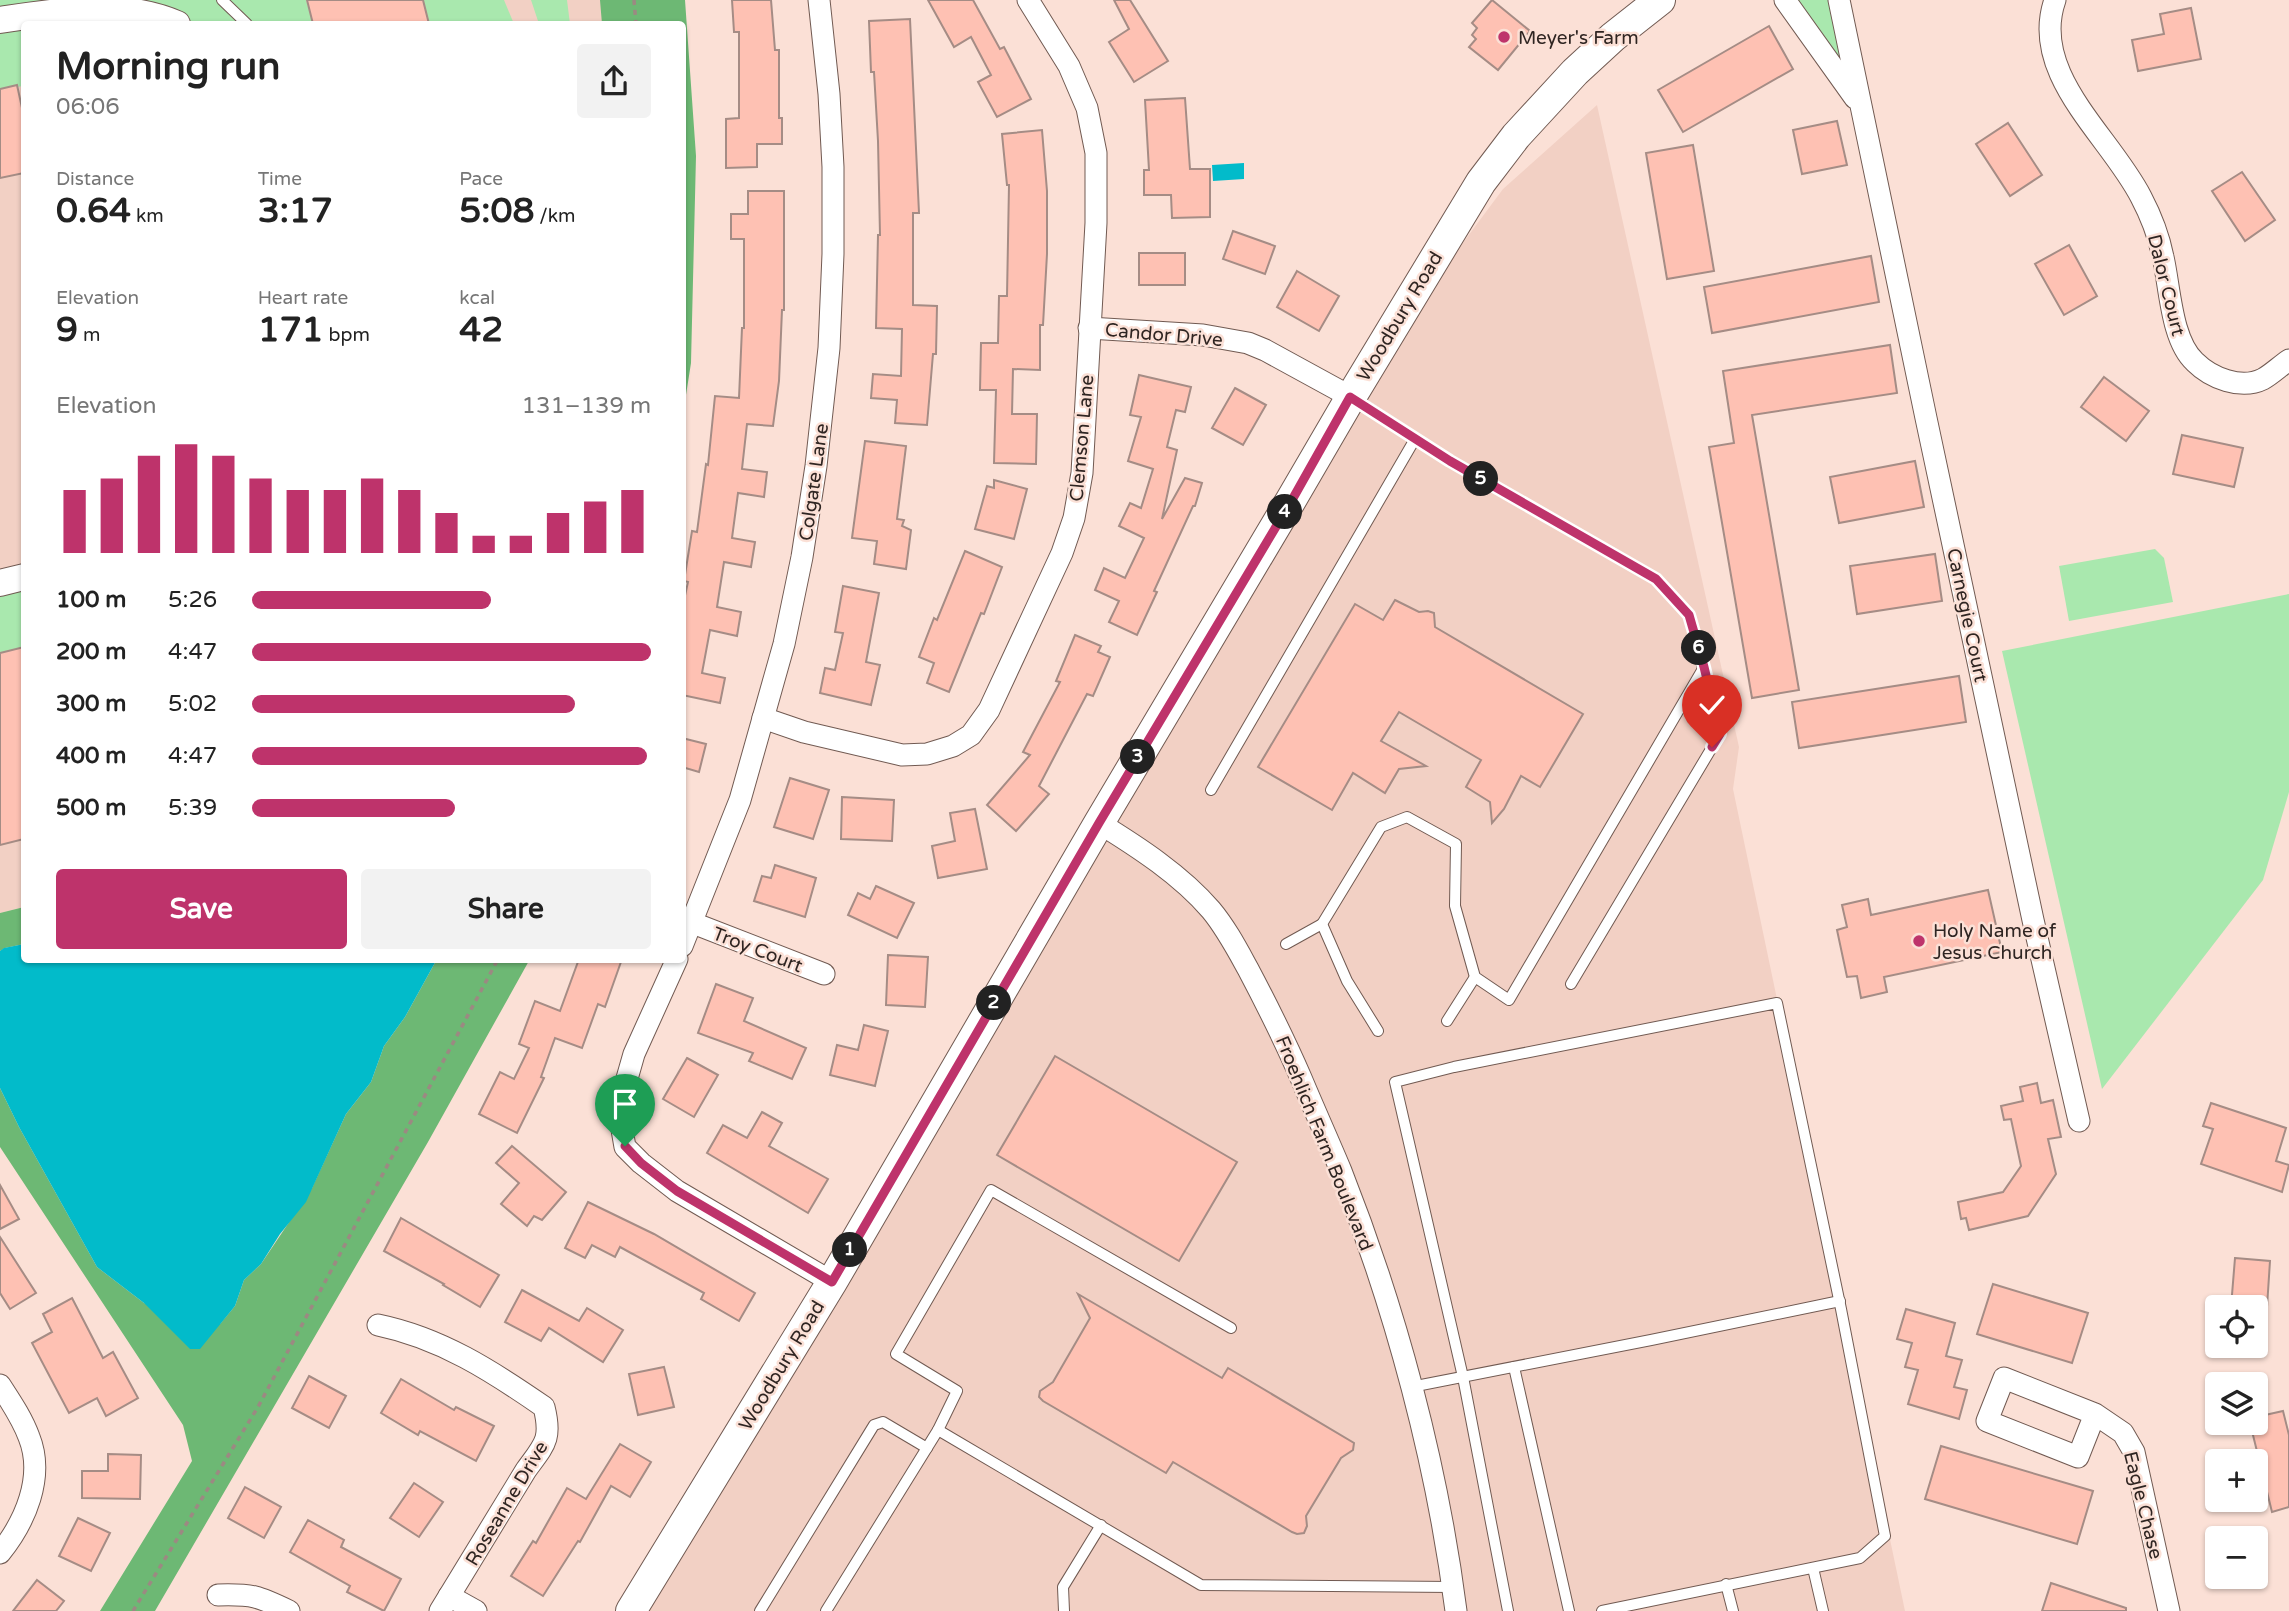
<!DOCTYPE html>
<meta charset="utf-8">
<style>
body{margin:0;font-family:"Varela Round",sans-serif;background:#f2f2f2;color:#222;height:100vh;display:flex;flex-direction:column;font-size:26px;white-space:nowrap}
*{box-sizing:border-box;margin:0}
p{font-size:23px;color:#767676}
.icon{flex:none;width:38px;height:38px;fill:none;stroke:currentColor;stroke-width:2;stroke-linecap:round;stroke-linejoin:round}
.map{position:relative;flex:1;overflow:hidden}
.drawer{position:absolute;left:21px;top:21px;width:665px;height:942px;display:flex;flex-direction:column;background:#fff;border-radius:7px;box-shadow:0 2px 5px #0004}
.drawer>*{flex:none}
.fabs{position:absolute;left:2205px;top:1295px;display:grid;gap:14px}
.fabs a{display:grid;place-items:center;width:63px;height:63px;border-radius:7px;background:#fff;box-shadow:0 2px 5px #0004;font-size:35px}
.pin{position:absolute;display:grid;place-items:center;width:60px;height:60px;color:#fff;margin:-72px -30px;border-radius:50% 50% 50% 0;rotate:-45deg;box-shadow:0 0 7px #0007}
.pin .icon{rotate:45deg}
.km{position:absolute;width:35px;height:35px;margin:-18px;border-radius:50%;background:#222;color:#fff;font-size:19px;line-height:35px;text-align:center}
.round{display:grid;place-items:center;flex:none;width:74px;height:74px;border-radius:7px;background:#f2f2f2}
.headline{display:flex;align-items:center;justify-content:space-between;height:119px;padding:0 35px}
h1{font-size:38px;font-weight:700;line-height:52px}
.stats{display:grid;grid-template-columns:repeat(3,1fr);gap:10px;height:119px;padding:7px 35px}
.stats div{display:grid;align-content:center}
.stats b{font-size:35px;font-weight:700}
.stats small{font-size:19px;font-weight:400}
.stats p{font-size:19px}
.chart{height:196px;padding:14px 35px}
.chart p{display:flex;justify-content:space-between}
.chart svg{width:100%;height:126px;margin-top:7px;stroke:#be336b;stroke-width:6}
.primary-button{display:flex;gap:14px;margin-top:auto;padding:14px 35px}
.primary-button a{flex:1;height:80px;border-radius:7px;background:#be336b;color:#fff;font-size:28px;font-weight:700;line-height:80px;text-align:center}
.primary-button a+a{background:#f2f2f2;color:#222}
ul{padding:0 35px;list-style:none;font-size:23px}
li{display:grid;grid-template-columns:112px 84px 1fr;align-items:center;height:52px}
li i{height:18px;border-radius:9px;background:#be336b}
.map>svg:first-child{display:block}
</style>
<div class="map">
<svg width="2289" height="1611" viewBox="0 0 2289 1611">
<rect width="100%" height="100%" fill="#fbe0d6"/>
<g fill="#f2d0c4">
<polygon points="0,0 602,0 606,24 24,24 24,907 0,913"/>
<polygon points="1597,105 1739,747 1733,789 1905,1611 647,1611 1390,341 1503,189"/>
</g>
<g fill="#a9e8ae">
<polygon points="0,0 306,0 313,24 24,24 24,86 0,89"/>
<polygon points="423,0 504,0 514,24 429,24"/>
<polygon points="531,0 567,0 570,24 539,24"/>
<polygon points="1787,0 1838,0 1859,99"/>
<polygon points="2155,549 2164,558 2173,602 2069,621 2059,566"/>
<polygon points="24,582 24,647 0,653 0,589"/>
<polygon points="2289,594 2289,792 2263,880 2102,1089 2002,651"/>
</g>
<g fill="#6db874">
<polygon points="600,0 685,0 696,156 691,363 683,414 682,24 602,24"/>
<polygon points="24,907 24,944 5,948 0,951 0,913"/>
<polygon points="437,959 530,959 428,1142 155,1611 100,1611 192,1461 183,1425 0,1147 0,1088 19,1127 97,1267 144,1303 220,1324 235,1306 244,1280 261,1264 312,1188 346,1114 371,1082 384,1046 405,1017"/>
</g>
<g fill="#02bbca">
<polygon points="1244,163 1244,179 1213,181 1212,165"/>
<polygon points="24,944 24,959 437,959 405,1017 384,1046 371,1082 346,1114 306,1202 280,1234 261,1264 244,1280 235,1306 200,1349 190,1349 144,1303 97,1267 19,1127 0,1088 0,951 4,948"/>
</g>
<g fill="#fec1b3" stroke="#a58c85" stroke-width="2">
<polygon points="307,0 423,0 429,24 313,24"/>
<polygon points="732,0 771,0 775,50 779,50 779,118 782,118 782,144 757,144 757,167 726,168 726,119 739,118 739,32 734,32"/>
<polygon points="928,0 973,0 1000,49 1004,47 1031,99 997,117 978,82 991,75 971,37 954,47"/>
<polygon points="1114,0 1130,0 1168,61 1134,82 1109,42 1129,29"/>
<polygon points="1492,0 1530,31 1498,70 1469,47 1476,39 1472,35 1477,28 1472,23"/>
<polygon points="2191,8 2201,59 2138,71 2132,40 2164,34 2160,14"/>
<polygon points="910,19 919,213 913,213 913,305 937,306 936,354 933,354 927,425 895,423 897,400 871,398 873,374 901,376 902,329 876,328 878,235 880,235 878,141 874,72 871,72 869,21"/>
<polygon points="1769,26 1793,69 1683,132 1658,90"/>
<polygon points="17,85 24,117 24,173 0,178 0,89"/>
<polygon points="1185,98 1190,169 1210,169 1210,217 1172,218 1171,195 1144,195 1144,170 1149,170 1145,100"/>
<polygon points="1837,121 1847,165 1802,174 1793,130"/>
<polygon points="2008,123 2042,175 2010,196 1976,144"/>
<polygon points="1042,130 1047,191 1047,254 1043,325 1040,325 1040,370 1013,369 1012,414 1037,414 1036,464 994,463 996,390 980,390 981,343 998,343 999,296 1007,296 1009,185 1007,185 1002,134"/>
<polygon points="1693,145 1714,271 1667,279 1646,153"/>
<polygon points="2242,172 2275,220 2245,241 2212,191"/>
<polygon points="748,191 784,191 784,310 782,310 779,381 773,426 747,424 742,469 767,472 764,497 738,493 732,538 755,542 751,567 724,562 717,607 741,612 737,636 710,630 702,673 725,678 720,703 682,695 682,609 688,582 684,581 692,531 697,532 706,464 708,465 715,396 739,398 742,328 744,328 744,239 731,239 731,214 748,214"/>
<polygon points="1233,231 1275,246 1265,274 1223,259"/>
<polygon points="2069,245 2097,296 2064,315 2035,264"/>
<rect x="1139" y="253" width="46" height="32"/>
<polygon points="1871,256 1879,302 1712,333 1704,287"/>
<polygon points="1297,271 1339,296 1319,331 1277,307"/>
<polygon points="1890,345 1897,393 1752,415 1799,690 1752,698 1709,447 1734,443 1723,371"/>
<polygon points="1139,375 1191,387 1185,412 1176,410 1167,447 1177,450 1162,519 1185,478 1202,483 1195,506 1193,506 1154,591 1157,592 1137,635 1109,622 1119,601 1095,590 1104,568 1125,578 1144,538 1119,526 1130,503 1141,508 1153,469 1128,461 1141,417 1130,415"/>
<polygon points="2104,377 2149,411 2126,441 2081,407"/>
<polygon points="1235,388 1266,405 1243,445 1212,428"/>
<polygon points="2182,435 2243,448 2234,487 2173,474"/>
<polygon points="865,441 906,446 897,519 904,520 902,526 911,530 906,569 874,564 877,541 852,538"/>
<polygon points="1915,461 1924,507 1839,523 1830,477"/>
<polygon points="994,480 1027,489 1014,539 975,529 987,486 994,488"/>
<polygon points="965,551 1002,567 984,614 981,613 949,692 927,683 934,663 919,657 934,618 937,620"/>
<polygon points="1935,554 1942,601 1857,614 1850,566"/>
<polygon points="843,586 879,593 866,662 880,665 871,705 820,693 825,668 835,670 843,633 835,632"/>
<polygon points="1395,600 1419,612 1428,611 1434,613 1435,627 1583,714 1540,787 1521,776 1504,809 1492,823 1490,802 1466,787 1481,760 1399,712 1381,741 1426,766 1399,769 1385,793 1353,773 1332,810 1258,767 1355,604 1383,620"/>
<polygon points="1075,635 1101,646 1098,652 1110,657 1093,696 1087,694 1039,786 1049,794 1016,831 987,805 1030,755 1023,752 1060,682 1056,681"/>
<polygon points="24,647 24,839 0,845 0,653"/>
<polygon points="1959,676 1966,722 1799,748 1792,702"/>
<polygon points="682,738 706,744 699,772 682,767"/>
<polygon points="790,778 829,790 813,839 774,827"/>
<polygon points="842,797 894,800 892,841 841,839"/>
<polygon points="975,809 987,869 938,878 932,846 955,841 950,813"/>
<polygon points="775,865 816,878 805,917 754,901 762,876 771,878"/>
<polygon points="876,886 914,903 897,938 848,915 858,893 870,899"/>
<polygon points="1988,890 2002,952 1884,977 1887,992 1861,998 1857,976 1847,977 1837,930 1847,927 1842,905 1868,899 1871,915"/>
<polygon points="888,955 928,957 925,1007 886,1005"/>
<polygon points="579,959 622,959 605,1007 598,1004 582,1048 555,1038 541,1077 544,1078 517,1133 479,1114 500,1072 514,1079 529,1048 519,1044 535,1001 560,1011"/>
<polygon points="716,984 753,998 744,1021 806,1048 792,1079 749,1061 753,1053 698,1033"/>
<polygon points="864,1025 888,1031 875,1086 830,1075 837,1045 858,1050"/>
<polygon points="1055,1056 1237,1162 1179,1261 997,1155"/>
<polygon points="687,1058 718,1075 694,1117 663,1099"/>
<polygon points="2037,1083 2041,1103 2053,1100 2061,1137 2048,1139 2056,1174 2028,1216 1969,1230 1966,1218 1961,1219 1958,1202 2003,1192 2021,1166 2011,1119 2004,1120 2001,1106 2023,1101 2020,1087"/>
<polygon points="2211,1103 2286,1128 2276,1161 2289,1165 2282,1192 2201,1164 2213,1129 2203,1126"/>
<polygon points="762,1112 782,1123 769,1146 828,1179 808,1213 707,1153 723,1125 747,1138"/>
<polygon points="512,1146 566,1192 542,1220 534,1216 527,1226 501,1204 519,1183 496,1163"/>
<polygon points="0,1185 19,1219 0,1229"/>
<polygon points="588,1202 654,1234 755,1293 739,1321 701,1299 704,1293 620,1247 615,1257 592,1245 585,1258 565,1248"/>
<polygon points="401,1218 499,1275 480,1307 443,1285 444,1284 384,1251"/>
<polygon points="0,1237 36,1293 10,1309 0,1293"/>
<polygon points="2235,1258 2270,1261 2267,1307 2231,1307"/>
<polygon points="1993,1284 2088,1313 2072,1363 1977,1334"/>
<polygon points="522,1290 579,1321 587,1308 623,1330 603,1362 549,1328 541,1341 505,1322"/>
<polygon points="1078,1294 1222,1378 1228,1368 1354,1443 1353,1450 1341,1458 1306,1516 1307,1526 1304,1533 1297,1534 1292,1532 1173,1462 1166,1473 1043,1401 1039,1397 1040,1391 1053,1382 1090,1318"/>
<polygon points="72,1298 103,1358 113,1352 138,1398 106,1416 97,1398 69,1413 32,1343 52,1332 43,1314"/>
<polygon points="1906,1309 1955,1323 1946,1356 1962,1360 1954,1387 1967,1390 1959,1419 1908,1404 1918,1370 1905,1367 1912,1343 1897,1339"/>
<polygon points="664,1367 674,1407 638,1415 629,1374"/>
<polygon points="309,1376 346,1396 329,1428 292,1408"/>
<polygon points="401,1379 454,1410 456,1407 494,1426 476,1461 420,1431 418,1435 381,1413"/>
<polygon points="2283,1411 2289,1435 2289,1507 2272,1512 2250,1423 2256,1423 2256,1417"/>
<polygon points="620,1444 651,1462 630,1497 611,1486 580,1542 578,1541 543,1596 511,1576 533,1541 536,1543 567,1488 586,1499"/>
<polygon points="1941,1446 2093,1491 2077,1544 1925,1499"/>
<polygon points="108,1454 141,1455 140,1499 82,1498 82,1471 108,1471"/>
<polygon points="414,1483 443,1502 419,1537 390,1518"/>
<polygon points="245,1487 281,1507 264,1538 228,1518"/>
<polygon points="78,1518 110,1533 91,1571 59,1556"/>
<polygon points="308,1520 344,1540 341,1547 401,1579 384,1611 347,1592 350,1586 290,1552"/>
<polygon points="37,1580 64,1601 56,1611 13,1611"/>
<polygon points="2051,1583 2126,1608 2126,1611 2042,1611"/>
</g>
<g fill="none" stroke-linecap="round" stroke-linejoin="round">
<defs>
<g id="service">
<polyline points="222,0 247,24"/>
<polyline points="1353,398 1450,461 1656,579 1689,615 1720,734 1571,984"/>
<polyline points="1211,790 1415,439"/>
<polyline points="1322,924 1347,981 1378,1031"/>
<polyline points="1286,944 1322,924 1381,827 1407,817 1456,844 1455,906 1475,977 1509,1000 1704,667"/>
<polyline points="1447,1021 1475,977"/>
<polyline points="1514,1367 1569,1611"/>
<polyline points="1411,1387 1651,1340 1840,1301"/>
<polyline points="938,1430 1201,1585 1453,1587"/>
<polyline points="1813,1568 1823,1611"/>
<polyline points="1726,1584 1733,1611"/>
<polyline points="760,1611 874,1425 883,1422 927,1448"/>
<polyline points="826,1611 938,1430 957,1391 896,1354 991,1190 1231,1328"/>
<polyline points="1064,1611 1063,1587 1101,1525"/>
<polyline points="1508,1611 1463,1377 1395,1082 1454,1067 1777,1003 1841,1309 1885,1536 1860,1558 1602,1611"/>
</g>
<g id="minor">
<polyline points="1785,0 1855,98"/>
<polyline points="1839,0 1926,418 2033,920 2079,1121"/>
<path d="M2055,0C2029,74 2110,136 2141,197C2150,214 2159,237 2163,257C2170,287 2171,340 2195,362C2211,378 2241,390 2263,379C2272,374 2280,366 2289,360"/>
<polyline points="1089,328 1203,335 1248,343 1265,350 1351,397"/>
<polyline points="763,718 804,732 902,755 927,754 953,746 971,735 989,710 1062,553 1074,518 1082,473 1096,223 1096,153 1087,108 1069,66 1028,0"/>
<path d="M1099,823C1138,847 1181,875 1211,910C1226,928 1237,949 1248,969C1267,1005 1285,1041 1301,1078C1314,1109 1328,1140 1341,1171C1396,1310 1437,1463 1456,1611"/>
<polyline points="693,923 824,974"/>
<polyline points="682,946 740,800 784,644 802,557 816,466 829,348 833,254 833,167 829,94 819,0"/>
<polyline points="677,959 634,1054 624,1089 619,1112 625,1147 641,1163 677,1191 832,1282"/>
<path d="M378,1325C441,1338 492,1371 544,1407C552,1439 545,1444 526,1470L440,1611"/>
<path d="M0,1385C11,1402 22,1418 29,1437C45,1477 25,1522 0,1553"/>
<polyline points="2095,1414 2078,1457 1987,1421 2004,1378 2095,1414 2123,1433 2134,1452 2169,1611"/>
<path d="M218,1595C253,1594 258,1596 289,1611"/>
<polyline points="449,1596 476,1611"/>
</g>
<g id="tertiary">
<path d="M0,20C60,11 122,0 177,24"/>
<polyline points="0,583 24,577"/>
</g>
<polyline id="secondary" points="631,1611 832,1282 1099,823 1291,500 1351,397 1481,182 1516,136 1575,72 1613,37 1660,0"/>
</defs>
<use href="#service" stroke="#715a52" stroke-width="12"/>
<use href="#minor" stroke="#715a52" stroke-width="23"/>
<use href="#tertiary" stroke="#715a52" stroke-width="28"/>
<use href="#secondary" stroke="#715a52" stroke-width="32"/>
<g stroke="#9c8982" stroke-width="3.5" stroke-dasharray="5 5" stroke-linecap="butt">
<polyline points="634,0 636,24"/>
<polyline points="133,1611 258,1407 498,959"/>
</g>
<use href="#service" stroke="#fff" stroke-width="10"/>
<use href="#minor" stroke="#fff" stroke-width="21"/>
<use href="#tertiary" stroke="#fff" stroke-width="26"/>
<use href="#secondary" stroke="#fff" stroke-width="30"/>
</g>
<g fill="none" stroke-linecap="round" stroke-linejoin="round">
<defs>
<polyline id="route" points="625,1146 641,1163 677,1191 832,1282 1099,823 1292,500 1350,397 1450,461 1656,579 1689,615 1704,667 1720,734 1712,747"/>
</defs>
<use href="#route" stroke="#fff" stroke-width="14"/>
<use href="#route" stroke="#be336b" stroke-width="9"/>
</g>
<g fill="#be336b" stroke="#fbe0d6" stroke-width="2.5">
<circle cx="1504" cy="37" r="7"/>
<circle cx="1919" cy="941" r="7"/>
</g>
<g text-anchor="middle" stroke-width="5" stroke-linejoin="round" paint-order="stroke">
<g font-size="19" fill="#2f2522" stroke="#fbe0d6" text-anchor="start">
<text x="1518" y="44">Meyer's Farm</text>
<text x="1933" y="937">Holy Name of<tspan x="1933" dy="22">Jesus Church</tspan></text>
</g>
<g font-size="19" fill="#2f2522" stroke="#fbe0d6">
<text transform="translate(2167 285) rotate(76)" y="7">Dalor Court</text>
<text transform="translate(1399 316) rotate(-59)" y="7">Woodbury Road</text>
<text transform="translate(1164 334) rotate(5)" y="7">Candor Drive</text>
<text transform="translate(1081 438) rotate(-85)" y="7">Clemson Lane</text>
<text transform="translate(813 482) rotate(-82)" y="7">Colgate Lane</text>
<text transform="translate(1968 615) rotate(78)" y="7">Carnegie Court</text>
<text transform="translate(758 949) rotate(21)" y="7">Troy Court</text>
<text transform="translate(1325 1143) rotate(68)" y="7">Froehlich Farm Boulevard</text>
<text transform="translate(781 1365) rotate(-59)" y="7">Woodbury Road</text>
<text transform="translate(506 1503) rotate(-59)" y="7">Roseanne Drive</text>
<text transform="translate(2144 1505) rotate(76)" y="7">Eagle Chase</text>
</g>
</g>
</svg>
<div class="fabs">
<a><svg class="icon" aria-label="locate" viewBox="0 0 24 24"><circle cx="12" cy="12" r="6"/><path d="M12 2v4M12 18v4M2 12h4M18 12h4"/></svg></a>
<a><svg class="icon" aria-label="layers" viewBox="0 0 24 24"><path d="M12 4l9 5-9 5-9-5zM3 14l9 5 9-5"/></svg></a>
<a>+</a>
<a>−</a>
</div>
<div class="pin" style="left:625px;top:1146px;background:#1e9e55"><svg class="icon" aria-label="arrive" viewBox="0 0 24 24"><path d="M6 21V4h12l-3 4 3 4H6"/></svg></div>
<div class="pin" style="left:1712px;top:747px;background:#d93025"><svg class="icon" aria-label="check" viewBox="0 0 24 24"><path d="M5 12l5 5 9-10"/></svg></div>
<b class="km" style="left:850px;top:1250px">1</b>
<b class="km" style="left:994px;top:1003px">2</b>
<b class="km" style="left:1138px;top:757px">3</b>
<b class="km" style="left:1285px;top:512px">4</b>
<b class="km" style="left:1481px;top:479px">5</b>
<b class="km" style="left:1699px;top:648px">6</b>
<section class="drawer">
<div class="headline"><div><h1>Morning run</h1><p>06:06</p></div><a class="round"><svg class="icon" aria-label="share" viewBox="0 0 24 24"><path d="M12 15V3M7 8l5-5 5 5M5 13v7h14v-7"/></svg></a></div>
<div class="stats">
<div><p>Distance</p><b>0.64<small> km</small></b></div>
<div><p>Time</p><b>3:17</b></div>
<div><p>Pace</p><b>5:08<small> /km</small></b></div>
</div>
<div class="stats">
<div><p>Elevation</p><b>9<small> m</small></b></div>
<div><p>Heart rate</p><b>171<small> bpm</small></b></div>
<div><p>kcal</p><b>42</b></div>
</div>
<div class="chart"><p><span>Elevation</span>131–139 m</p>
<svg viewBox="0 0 160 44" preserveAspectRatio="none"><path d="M5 44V22M15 44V18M25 44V10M35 44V6M45 44V10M55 44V18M65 44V22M75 44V22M85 44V18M95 44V22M105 44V30M115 44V38M125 44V38M135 44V30M145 44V26M155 44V22"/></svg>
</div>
<ul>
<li><b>100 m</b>5:26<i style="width:60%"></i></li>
<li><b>200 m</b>4:47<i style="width:100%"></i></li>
<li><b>300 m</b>5:02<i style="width:81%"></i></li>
<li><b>400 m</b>4:47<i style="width:99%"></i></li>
<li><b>500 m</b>5:39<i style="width:51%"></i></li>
</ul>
<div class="primary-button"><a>Save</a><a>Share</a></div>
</section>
</div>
